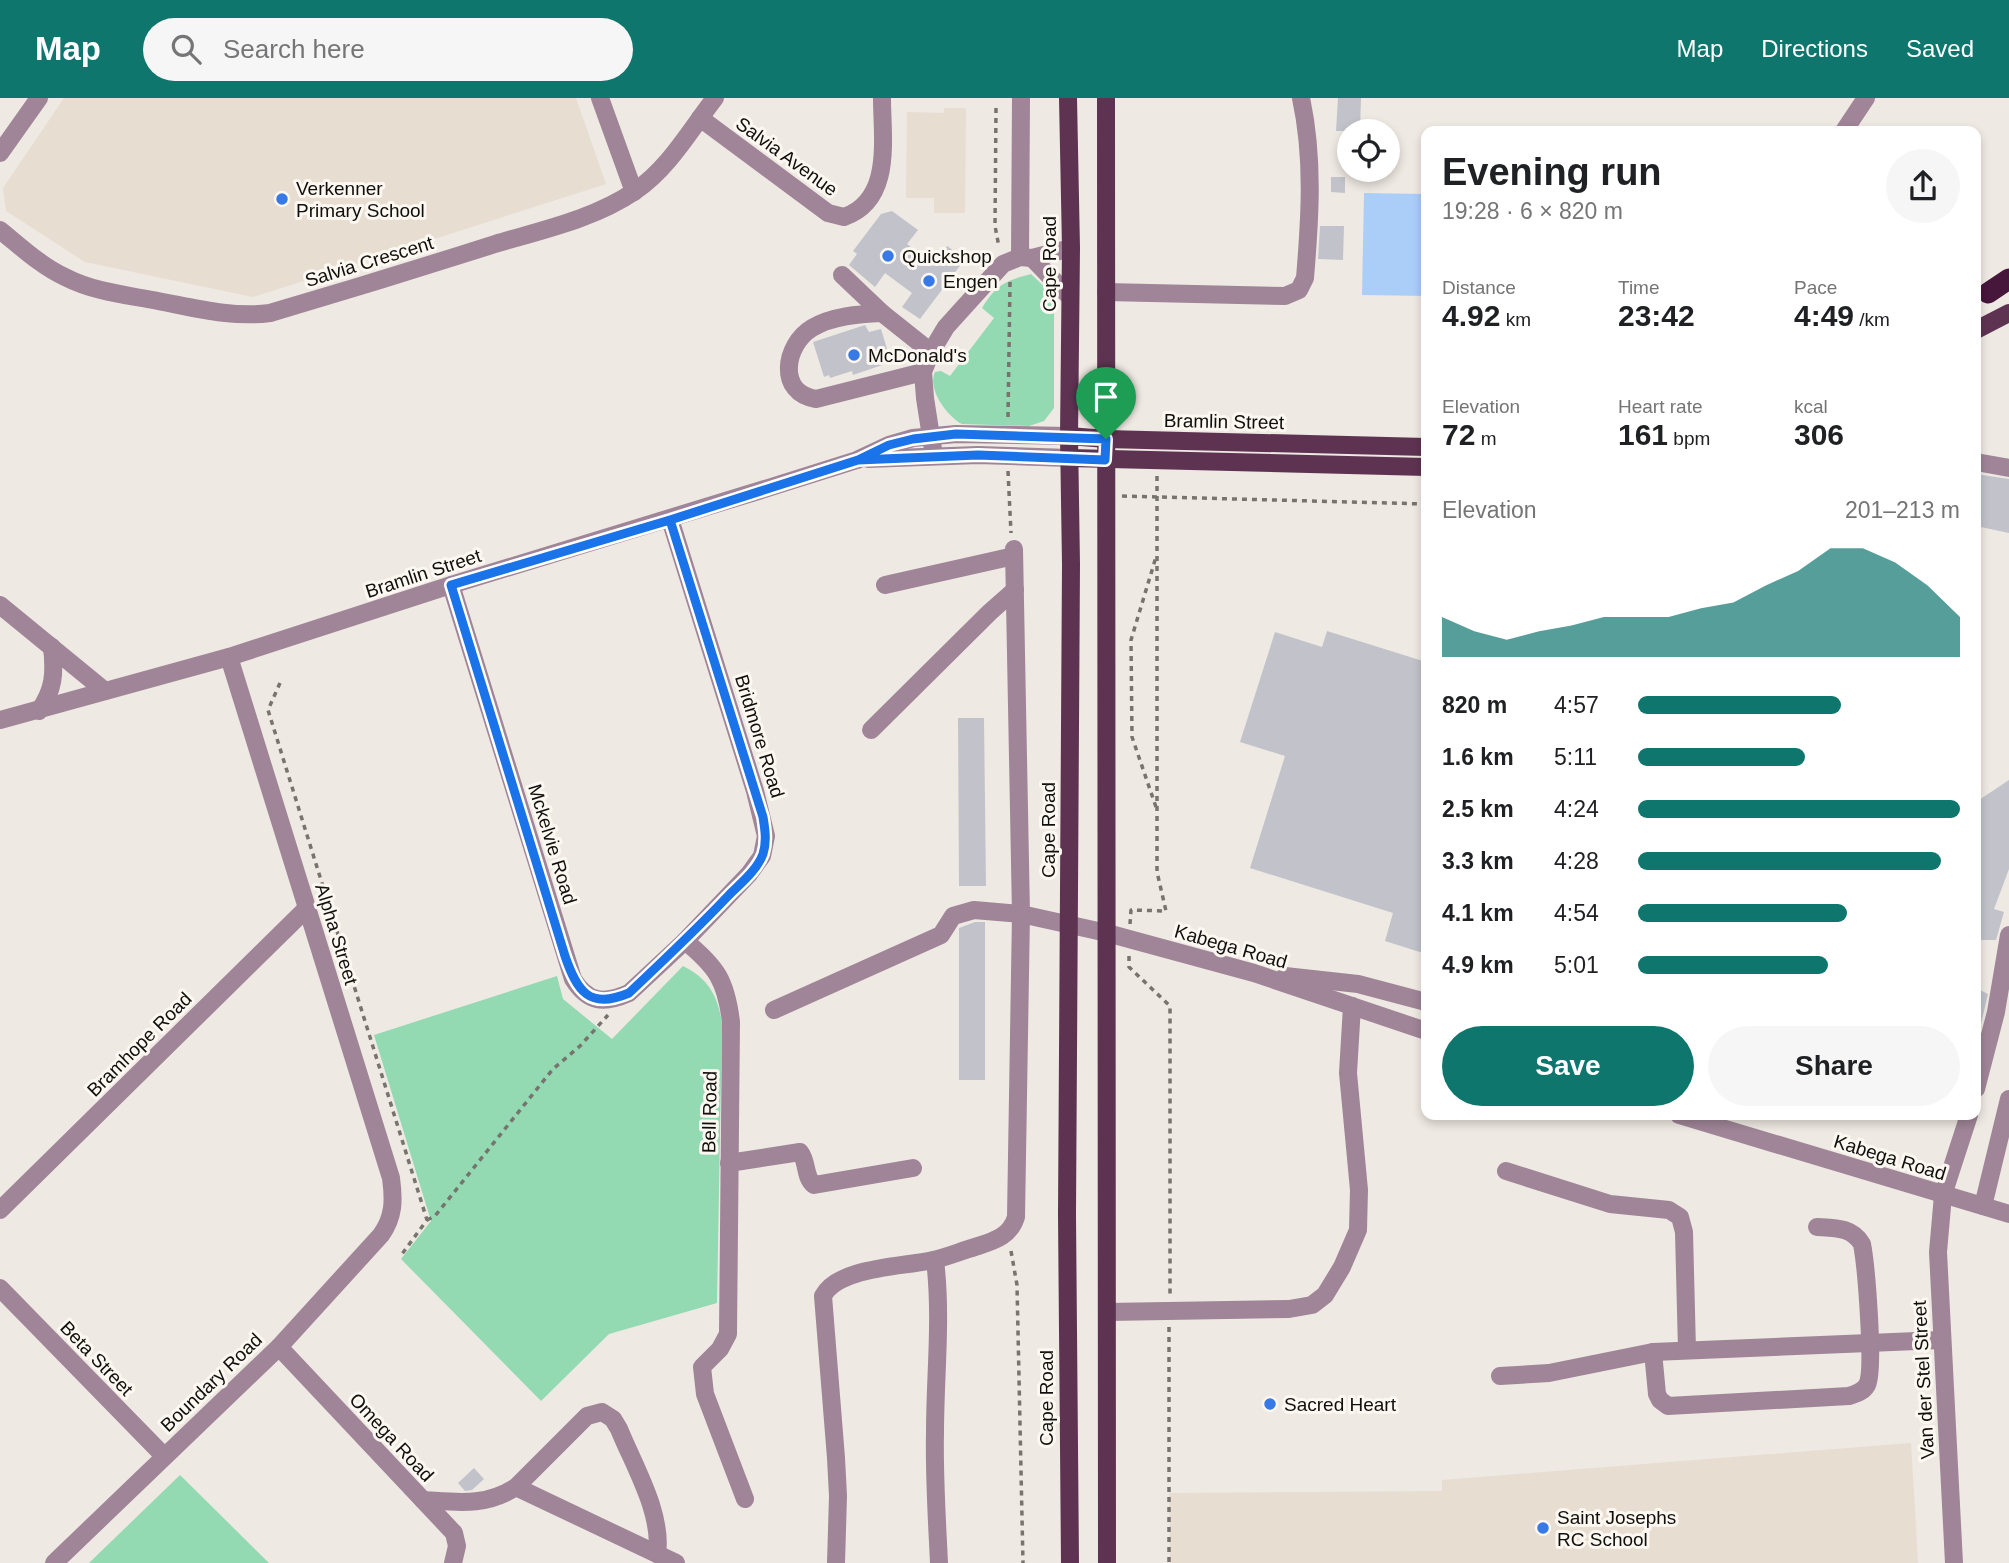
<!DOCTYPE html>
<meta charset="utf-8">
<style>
body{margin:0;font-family:Helvetica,sans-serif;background:#f6f6f6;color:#202124;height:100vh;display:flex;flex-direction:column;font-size:26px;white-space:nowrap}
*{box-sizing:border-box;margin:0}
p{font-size:23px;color:#757577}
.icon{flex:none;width:38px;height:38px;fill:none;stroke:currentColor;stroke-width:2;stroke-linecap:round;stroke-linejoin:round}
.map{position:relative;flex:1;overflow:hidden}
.drawer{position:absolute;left:1421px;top:28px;width:560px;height:994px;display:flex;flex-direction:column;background:#fff;border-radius:14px;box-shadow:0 4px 10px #0003}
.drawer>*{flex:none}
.fabs{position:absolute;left:1337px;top:21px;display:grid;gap:14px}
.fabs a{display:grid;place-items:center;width:63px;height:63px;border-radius:50%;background:#fff;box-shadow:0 4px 10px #0003;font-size:35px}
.pin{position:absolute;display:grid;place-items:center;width:60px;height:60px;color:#fff;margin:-72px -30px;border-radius:50% 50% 50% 0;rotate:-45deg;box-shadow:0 0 7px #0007}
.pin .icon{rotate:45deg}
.round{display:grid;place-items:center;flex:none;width:74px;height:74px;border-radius:37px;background:#f6f6f6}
.summary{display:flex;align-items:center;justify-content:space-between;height:119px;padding:0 21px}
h1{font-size:38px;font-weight:800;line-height:52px}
.figures{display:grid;grid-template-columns:repeat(3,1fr);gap:10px;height:119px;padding:7px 21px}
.figures div{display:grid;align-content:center}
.figures b{font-size:30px;font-weight:800}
.figures small{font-size:19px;font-weight:400}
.figures p{font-size:19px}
.chart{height:196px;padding:14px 21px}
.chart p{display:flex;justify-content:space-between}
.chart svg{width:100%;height:126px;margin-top:7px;fill:#0f766e;opacity:.7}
.cta{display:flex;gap:14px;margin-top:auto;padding:14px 21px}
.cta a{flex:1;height:80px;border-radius:42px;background:#0f766e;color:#fff;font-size:28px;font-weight:800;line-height:80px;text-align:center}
.cta a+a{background:#f6f6f6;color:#202124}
ul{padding:0 21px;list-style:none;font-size:23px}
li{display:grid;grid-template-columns:112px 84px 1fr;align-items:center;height:52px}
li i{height:18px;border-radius:9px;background:#0f766e}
header{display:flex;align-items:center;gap:42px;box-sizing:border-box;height:98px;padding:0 35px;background:#0f766e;color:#fff}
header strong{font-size:33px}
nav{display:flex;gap:38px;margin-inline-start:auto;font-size:24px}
.search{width:490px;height:63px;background:#f6f6f6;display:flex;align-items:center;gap:18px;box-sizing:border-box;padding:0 24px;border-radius:38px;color:#757577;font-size:26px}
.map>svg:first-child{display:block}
</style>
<header>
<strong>Map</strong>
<div class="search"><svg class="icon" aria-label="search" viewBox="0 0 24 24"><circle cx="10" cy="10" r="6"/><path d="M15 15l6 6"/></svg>Search here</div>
<nav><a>Map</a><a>Directions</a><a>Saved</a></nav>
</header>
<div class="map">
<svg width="2009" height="1465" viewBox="0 0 2009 1465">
<rect width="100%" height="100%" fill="#efe9e3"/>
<g fill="#e7ddd0">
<polygon points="64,0 576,0 606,86 253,199 85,164 6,113 3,90"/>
<polygon points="944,10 966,10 965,115 934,115 934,100 906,100 907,14 944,15"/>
<polygon points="1911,1345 1918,1465 1170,1465 1169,1395 1442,1393 1442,1382"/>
</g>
<g fill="#93d9b2">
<path d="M1031,176L1052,196L1054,204V310L1044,323L1029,328L962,326C947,318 927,291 935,274L941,273L950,278L994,220L982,210C997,186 1005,183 1031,176Z"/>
<path d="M683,868C708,880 718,898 722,925L717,1205L609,1236L541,1303L401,1161L431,1123L374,937L557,878L563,901L612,941Z"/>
<polygon points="180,1377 269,1465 89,1465"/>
</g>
<polygon fill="#abcef9" points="1364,95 1426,96 1426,198 1362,197"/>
<g fill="#c2c3ca">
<polygon points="1338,0 1361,0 1360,33 1336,33"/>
<polygon points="1331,79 1345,79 1345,95 1331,94"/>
<polygon points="892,113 918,132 907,146 934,166 947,148 965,161 920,221 902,209 912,195 885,175 875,189 849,167 857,156 853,153 881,116"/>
<polygon points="1320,128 1344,128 1343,162 1318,161"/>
<polygon points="865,227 869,234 881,231 891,264 853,277 852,273 830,280 829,277 824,279 813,244"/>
<polygon points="1976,376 2009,381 2009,435 1976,428"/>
<polygon points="1327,533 1426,564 1426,856 1385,843 1393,815 1250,770 1285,658 1240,644 1275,534 1322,549"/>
<polygon points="958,620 984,620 986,788 959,788"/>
<polygon points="2009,682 2009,771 1994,811 2004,814 1996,842 1976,842 1976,704"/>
<polygon points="975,824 985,824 985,982 959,982 959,830"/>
<polygon points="1976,890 1988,896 1977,943 1976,943"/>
<polygon points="474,1370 484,1381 472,1392 465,1393 458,1385"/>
</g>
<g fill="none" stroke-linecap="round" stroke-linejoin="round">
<g stroke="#77736f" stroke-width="3.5" stroke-dasharray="5 5" stroke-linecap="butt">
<polyline points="996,10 995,128 999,149"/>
<polyline points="1008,319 1010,184"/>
<polyline points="1008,373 1011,435"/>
<polyline points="1122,398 1426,406"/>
<polyline points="280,585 268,612 427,1122 402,1156"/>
<polyline points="1156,709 1132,639 1131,542 1156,459"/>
<polyline points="1130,826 1131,812 1166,813 1157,774 1157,378"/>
<polyline points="1129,858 1129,869 1170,908 1170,1197"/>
<polyline points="427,1122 435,1118 553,971 580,948 608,917"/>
<polyline points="1011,1153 1017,1187 1023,1465"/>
<polyline points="1169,1229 1169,1465"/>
</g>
<g stroke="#9f8597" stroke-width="18">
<polyline points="600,0 634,94"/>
<path d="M700,20L828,115L844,119C893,102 882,41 882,0"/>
<polyline points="1844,33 1866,0"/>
<polyline points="0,55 39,0"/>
<path d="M0,132C21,149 41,168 65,179C94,194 127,197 158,203C195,210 232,220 270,215C345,193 420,170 495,146C542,132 594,121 635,93C669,70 690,32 715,0"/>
<polyline points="1020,159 1021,0"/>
<polyline points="1032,160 1070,199"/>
<polyline points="842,177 882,215 931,254"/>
<path d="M1106,194L1285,198L1299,192L1305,180C1310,120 1314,60 1301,0"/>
<path d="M882,215C859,216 832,218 812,230C784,247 777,295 816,301L923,274"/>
<polyline points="934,358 925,300 923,274 931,254 946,229 1003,166 1020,159 1032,160 1071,150"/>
<polyline points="868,361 978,357 1069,360"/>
<polyline points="1976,364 2009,370"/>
<path d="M451,487L573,881C588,905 604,906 629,895L685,843L749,776L762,758L766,738L755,693L670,421"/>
<polyline points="885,487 1014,458"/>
<polyline points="0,507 105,593"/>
<path d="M39,613C54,592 55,575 52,549"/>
<polyline points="0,622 229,559 451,487 768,390 857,362 889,347 913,340 956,336 1069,338"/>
<polyline points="871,632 990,514 1015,492"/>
<path d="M685,843C717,869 726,883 731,924L728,1236L720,1251L702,1269L705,1296L745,1401"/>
<polyline points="1285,878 1358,886 1426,904"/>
<polyline points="774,912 941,837 953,818 974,812 1021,816 1107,835 1254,875 1426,933"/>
<polyline points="1976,991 1996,914 2009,837"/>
<polyline points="1679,1017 2009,1116"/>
<path d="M729,1065L800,1054C808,1064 804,1079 814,1087L913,1070"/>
<polyline points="1506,1073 1610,1106 1669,1112 1680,1119 1684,1134 1687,1252"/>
<polyline points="1983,1108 2009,1001"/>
<polyline points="0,1112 307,810"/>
<path d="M935,1162C942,1220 935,1277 935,1335C934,1378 937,1422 939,1465"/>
<polyline points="0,1190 164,1358"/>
<polyline points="1107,1214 1289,1211 1312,1207 1325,1197 1342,1169 1358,1132 1359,1092 1348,975 1352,908"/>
<polyline points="279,1249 454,1435 457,1448 453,1465"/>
<path d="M1653,1254L1657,1296L1660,1302L1668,1308L1849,1298C1856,1296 1863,1294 1867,1287C1875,1272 1866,1167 1862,1146C1852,1129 1835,1130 1817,1129"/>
<polyline points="1500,1278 1549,1275 1653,1254 1941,1242"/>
<polyline points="516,1389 676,1465"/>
<path d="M423,1402C457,1404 485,1409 516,1389L587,1318L602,1314L613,1321L619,1331C634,1368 663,1416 657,1456"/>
<path d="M54,1465L279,1249L381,1137C394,1119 394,1102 391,1080L229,559"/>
<path d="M836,1465L838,1398L836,1360L823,1198C838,1169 903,1169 933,1162C947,1159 961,1153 975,1149C993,1143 1010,1139 1016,1119L1021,816L1014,451"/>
<polyline points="1954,1465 1938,1154 1943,1097 1969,1017"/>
</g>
<g stroke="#5e3352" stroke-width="18">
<polyline points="1068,0 1071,150 1069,338 1071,466 1067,1117 1070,1465"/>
<polyline points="1106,0 1107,1465"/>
<polyline points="1976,232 2009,215"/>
<polyline points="1069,338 1106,341 1426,349"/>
<polyline points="1069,360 1426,369"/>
</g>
<polyline stroke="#46163b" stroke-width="21" points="1988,195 2009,181"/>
</g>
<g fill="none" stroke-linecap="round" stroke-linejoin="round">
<defs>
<path id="route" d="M1106,341L956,336L913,341L889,347L858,362L670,422L763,719C765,732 767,743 763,756C757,772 741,785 729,797C697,831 663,863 629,895C589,912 577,893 565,858L451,487L670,422L858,362L978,357L1105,362L1106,341"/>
</defs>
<use href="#route" stroke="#fff" stroke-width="14"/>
<use href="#route" stroke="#1a73e8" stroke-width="9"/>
</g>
<g fill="#3879e8" stroke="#fcf7f0" stroke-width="2.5">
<circle cx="282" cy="101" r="7"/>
<circle cx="888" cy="158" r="7"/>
<circle cx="929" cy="183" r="7"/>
<circle cx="854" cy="257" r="7"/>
<circle cx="1270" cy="1306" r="7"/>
<circle cx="1543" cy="1430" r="7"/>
</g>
<g text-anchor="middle" stroke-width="6" stroke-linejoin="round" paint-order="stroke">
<g font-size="19" fill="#110f0d" stroke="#fcf7f0">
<text transform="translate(787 58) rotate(36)" y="7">Salvia Avenue</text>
<text transform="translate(369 163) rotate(-17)" y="7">Salvia Crescent</text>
<text transform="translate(1049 166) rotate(-90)" y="7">Cape Road</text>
<text transform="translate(1224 323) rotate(1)" y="7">Bramlin Street</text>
<text transform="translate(423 475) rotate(-18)" y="7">Bramlin Street</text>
<text transform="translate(760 638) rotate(73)" y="7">Bridmore Road</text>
<text transform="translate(1048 732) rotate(-90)" y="7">Cape Road</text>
<text transform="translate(553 746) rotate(73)" y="7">Mckelvie Road</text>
<text transform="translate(337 836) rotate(73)" y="7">Alpha Street</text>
<text transform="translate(1231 848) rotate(16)" y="7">Kabega Road</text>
<text transform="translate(139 946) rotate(-45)" y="7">Bramhope Road</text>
<text transform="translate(709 1014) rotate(-89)" y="7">Bell Road</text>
<text transform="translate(1890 1059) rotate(17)" y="7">Kabega Road</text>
<text transform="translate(97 1260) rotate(46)" y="7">Beta Street</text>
<text transform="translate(1923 1282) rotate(-93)" y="7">Van der Stel Street</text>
<text transform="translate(211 1284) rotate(-44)" y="7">Boundary Road</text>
<text transform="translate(1046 1300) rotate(-90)" y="7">Cape Road</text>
<text transform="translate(392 1339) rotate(47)" y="7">Omega Road</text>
</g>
<g font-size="19" fill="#110f0d" stroke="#fcf7f0" text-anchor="start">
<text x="296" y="97">Verkenner<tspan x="296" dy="22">Primary School</tspan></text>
<text x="902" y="165">Quickshop</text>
<text x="943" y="190">Engen</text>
<text x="868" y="264">McDonald's</text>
<text x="1284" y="1313">Sacred Heart</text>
<text x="1557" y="1426">Saint Josephs<tspan x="1557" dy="22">RC School</tspan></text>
</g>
</g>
</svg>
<div class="fabs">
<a><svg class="icon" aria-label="locate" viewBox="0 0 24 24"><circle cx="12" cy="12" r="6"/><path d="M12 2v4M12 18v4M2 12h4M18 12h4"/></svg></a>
</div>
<div class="pin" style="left:1106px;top:341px;background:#1e9e55"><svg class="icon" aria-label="arrive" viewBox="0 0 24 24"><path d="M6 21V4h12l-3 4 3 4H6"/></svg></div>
<section class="drawer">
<div class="summary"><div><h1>Evening run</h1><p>19:28 · 6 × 820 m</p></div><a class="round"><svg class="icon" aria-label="share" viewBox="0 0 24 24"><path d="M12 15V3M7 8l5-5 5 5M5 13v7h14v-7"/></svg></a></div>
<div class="figures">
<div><p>Distance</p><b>4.92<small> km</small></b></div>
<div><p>Time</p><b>23:42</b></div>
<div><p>Pace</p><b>4:49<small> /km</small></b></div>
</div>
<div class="figures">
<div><p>Elevation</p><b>72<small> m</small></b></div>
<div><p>Heart rate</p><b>161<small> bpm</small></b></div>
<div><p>kcal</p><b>306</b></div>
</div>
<div class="chart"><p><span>Elevation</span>201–213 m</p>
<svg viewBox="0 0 160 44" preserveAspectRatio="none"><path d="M0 44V30L10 35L20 38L30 35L40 33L50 30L60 30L70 30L80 27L90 25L100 19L110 14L120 6L130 6L140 11L150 19L160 30V44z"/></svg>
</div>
<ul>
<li><b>820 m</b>4:57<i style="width:63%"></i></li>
<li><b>1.6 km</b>5:11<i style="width:52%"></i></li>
<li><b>2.5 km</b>4:24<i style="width:100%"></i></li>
<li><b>3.3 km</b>4:28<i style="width:94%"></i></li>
<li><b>4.1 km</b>4:54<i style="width:65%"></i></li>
<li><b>4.9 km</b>5:01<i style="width:59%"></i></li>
</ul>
<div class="cta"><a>Save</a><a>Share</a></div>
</section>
</div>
